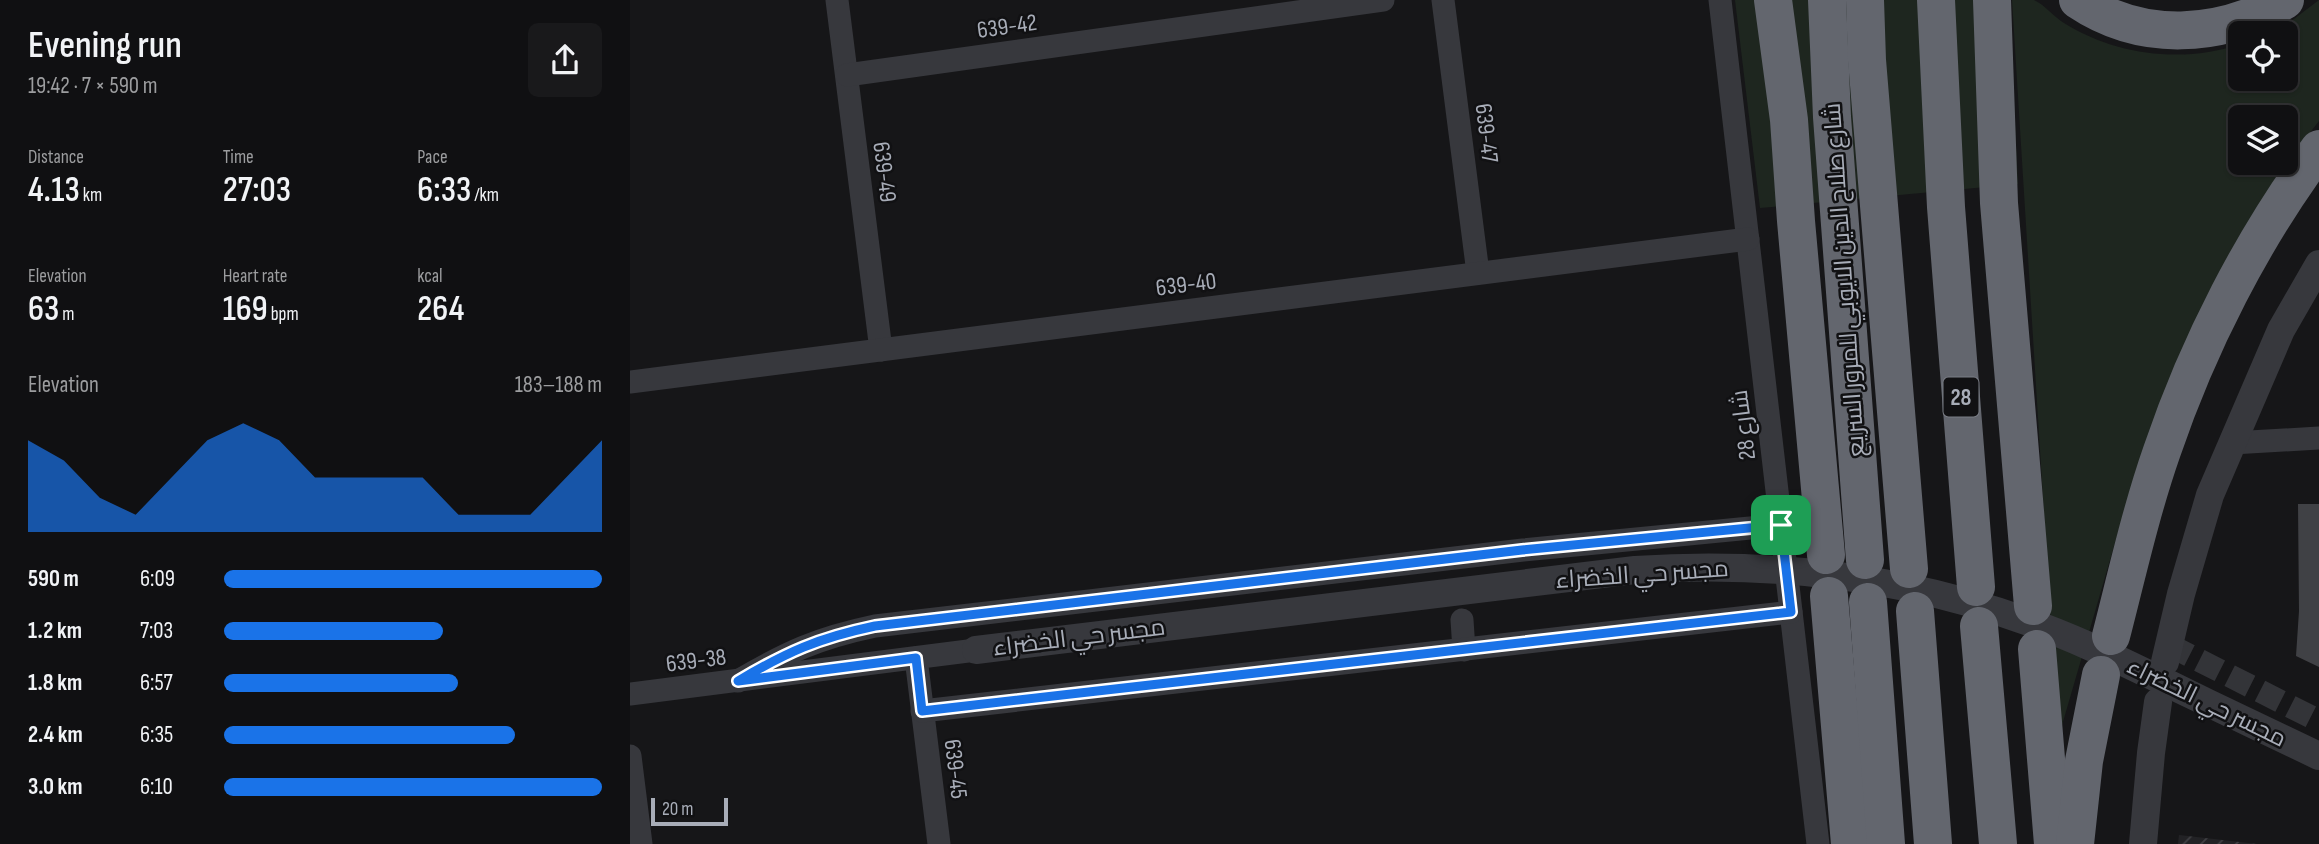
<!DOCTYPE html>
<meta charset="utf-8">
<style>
body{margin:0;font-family:"Sofia Sans Condensed",Cairo,sans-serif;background:#19191b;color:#f1f3f6;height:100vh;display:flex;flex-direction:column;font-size:26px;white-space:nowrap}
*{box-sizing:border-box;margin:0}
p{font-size:23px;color:#9c9d9f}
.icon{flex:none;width:38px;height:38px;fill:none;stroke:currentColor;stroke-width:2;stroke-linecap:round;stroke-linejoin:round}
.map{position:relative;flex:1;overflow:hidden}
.side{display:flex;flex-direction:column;background:#101012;width:630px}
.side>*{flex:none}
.controls{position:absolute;left:1598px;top:21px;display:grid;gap:14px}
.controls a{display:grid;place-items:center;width:70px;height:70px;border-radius:10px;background:#101012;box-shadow:0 2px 5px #0004,0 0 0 2px #303032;font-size:35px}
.scale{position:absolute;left:21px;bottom:18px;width:77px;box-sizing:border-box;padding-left:7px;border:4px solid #a8adb8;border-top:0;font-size:19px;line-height:24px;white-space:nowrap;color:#a8adb8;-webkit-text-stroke:5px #111113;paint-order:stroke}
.pin{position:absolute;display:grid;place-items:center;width:60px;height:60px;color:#fff;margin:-30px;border-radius:14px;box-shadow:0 4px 10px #0006}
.round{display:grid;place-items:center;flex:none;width:74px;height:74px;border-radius:10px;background:#19191b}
.summary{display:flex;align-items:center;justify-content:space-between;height:119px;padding:0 28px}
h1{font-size:38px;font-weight:600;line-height:52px}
.metrics{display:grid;grid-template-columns:repeat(3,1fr);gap:10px;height:119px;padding:7px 28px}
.metrics div{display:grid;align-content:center}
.metrics b{font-size:35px;font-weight:600}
.metrics small{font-size:19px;font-weight:400}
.metrics p{font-size:19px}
.chart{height:196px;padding:14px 28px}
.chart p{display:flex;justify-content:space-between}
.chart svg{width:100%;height:126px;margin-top:7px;fill:#1a73e8;opacity:.7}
ul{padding:0 28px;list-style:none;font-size:23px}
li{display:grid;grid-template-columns:112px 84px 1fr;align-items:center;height:52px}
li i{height:18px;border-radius:9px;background:#1a73e8}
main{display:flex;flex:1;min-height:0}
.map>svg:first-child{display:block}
</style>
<main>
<section class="side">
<div class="summary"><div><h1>Evening run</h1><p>19:42 · 7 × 590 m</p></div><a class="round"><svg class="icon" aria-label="share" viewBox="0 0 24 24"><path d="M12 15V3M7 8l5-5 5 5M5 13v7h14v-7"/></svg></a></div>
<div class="metrics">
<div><p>Distance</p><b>4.13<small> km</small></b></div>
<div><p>Time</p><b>27:03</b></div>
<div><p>Pace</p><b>6:33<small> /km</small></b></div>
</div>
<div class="metrics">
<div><p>Elevation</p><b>63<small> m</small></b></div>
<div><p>Heart rate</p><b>169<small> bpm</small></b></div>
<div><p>kcal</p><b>264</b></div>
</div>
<div class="chart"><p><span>Elevation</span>183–188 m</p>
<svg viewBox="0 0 160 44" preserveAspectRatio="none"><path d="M0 44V12L10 19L20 32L30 38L40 25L50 12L60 6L70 12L80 25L90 25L100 25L110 25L120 38L130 38L140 38L150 25L160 12V44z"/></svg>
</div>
<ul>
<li><b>590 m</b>6:09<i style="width:100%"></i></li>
<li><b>1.2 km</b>7:03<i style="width:58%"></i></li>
<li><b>1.8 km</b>6:57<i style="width:62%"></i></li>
<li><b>2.4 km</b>6:35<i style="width:77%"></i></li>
<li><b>3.0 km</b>6:10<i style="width:100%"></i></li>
</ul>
</section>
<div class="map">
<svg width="1689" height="844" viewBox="0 0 1689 844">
<defs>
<pattern id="industrial-furrows" width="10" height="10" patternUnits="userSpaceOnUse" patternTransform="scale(1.75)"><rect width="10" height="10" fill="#222225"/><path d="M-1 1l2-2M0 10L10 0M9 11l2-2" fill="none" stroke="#3f3f43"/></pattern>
</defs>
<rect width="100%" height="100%" fill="#161618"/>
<polygon fill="url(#industrial-furrows)" points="1549,835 1627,844 1548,844"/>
<g fill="#1e261f" fill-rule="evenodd">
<polygon points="1105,0 1379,0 1388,184 1130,208"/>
<path d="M1382,0C1388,0 1398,0 1404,0C1415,5 1424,17 1434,23C1485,55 1553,64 1610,44V79H1656V33H1636L1664,19L1689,0V121L1665,152L1507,467L1428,739ZM1610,117H1656V163H1610Z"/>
</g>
<polygon fill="#404145" points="1668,504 1689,504 1689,667 1666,656 1669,611"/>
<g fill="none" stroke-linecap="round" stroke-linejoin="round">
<polyline stroke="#333438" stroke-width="23" stroke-dasharray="23 11" stroke-linecap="butt" points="1539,645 1689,721"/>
<g stroke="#37383d" stroke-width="23">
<polyline points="207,0 251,350"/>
<polyline points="813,0 848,273"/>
<polyline points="1090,0 1188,844"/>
<polyline points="217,75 753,0"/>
<polyline points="0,382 1118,239"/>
<polyline points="1602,443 1689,438"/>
<polyline points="832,620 834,650"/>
<polyline points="286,658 309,844"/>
<path d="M108,681C157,652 188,638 245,626L893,550L1151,525"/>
<polyline points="0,694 346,650"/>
<polyline points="292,711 1161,612"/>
<polyline points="0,756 11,844"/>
</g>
<g stroke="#37383d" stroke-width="28">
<path d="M346,650L1005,570C1138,561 1270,576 1396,621C1446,638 1493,662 1541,685C1590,709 1639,732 1689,756"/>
<polyline points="1535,662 1551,594 1580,495 1651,330 1689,264"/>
<polyline points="1513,844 1521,753 1528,702"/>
</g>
<g stroke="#63666e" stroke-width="38">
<polyline points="1143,0 1159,120 1166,221 1196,555"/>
<polyline points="1197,0 1202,117 1235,560"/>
<polyline points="1235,0 1237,60 1279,569"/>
<polyline points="1306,0 1316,207 1346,587"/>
<polyline points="1362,0 1369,203 1403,606"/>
<path d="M1448,0C1512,43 1590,38 1655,0"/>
<polyline points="1199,596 1220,844"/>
<polyline points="1238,602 1256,844"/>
<polyline points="1285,611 1303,844"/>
<polyline points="1349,626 1368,844"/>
<path d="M1481,636C1497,574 1511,511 1532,451C1568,345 1622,239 1689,149"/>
<polyline points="1407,649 1423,844"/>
<polyline points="1445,844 1454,761 1471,675"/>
</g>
</g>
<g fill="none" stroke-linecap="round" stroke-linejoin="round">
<defs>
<path id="route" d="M1151,525L1161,612L292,711L286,658L108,681C157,652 188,638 245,626L892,550Z"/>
</defs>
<use href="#route" stroke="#fff" stroke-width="14"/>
<use href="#route" stroke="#1a73e8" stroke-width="9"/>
</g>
<g text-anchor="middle" stroke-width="5" stroke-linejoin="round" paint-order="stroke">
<rect fill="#111113" stroke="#7b7e86" stroke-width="2" x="1313.5" y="377.5" width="35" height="39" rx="5"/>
<g font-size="23" font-weight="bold" fill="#a8adb8">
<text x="1331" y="405">28</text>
</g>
<g font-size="24" fill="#a8adb8" stroke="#111113">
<text transform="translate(377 26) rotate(-8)" y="8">639-42</text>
<text transform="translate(857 133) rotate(83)" y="8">639-47</text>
<text transform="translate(255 172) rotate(83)" y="8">639-49</text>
<text transform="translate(1214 280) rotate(-94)" y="8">شارع صلاح الدين الايوبي للمرور السريع</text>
<text transform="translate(556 284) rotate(-7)" y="8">639-40</text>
<text transform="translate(1113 425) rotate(-97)" y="8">شارع 28</text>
<text transform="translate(1012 574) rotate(-4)" y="8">مجسر حي الخضراء</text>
<text transform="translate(449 637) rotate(-7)" y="8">مجسر حي الخضراء</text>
<text transform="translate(66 660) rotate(-7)" y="8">639-38</text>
<text transform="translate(1577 702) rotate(26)" y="8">مجسر حي الخضراء</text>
<text transform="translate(326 769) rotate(83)" y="8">639-45</text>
</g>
</g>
</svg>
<div class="controls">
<a><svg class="icon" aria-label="locate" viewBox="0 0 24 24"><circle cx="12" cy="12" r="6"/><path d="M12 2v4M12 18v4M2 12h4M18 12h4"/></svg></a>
<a><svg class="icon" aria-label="layers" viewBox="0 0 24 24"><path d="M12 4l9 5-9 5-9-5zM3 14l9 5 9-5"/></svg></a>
</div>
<div class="scale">20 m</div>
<div class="pin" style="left:1151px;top:525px;background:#1e9e55"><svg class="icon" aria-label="arrive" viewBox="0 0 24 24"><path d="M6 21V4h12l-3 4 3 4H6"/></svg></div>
</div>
</main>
